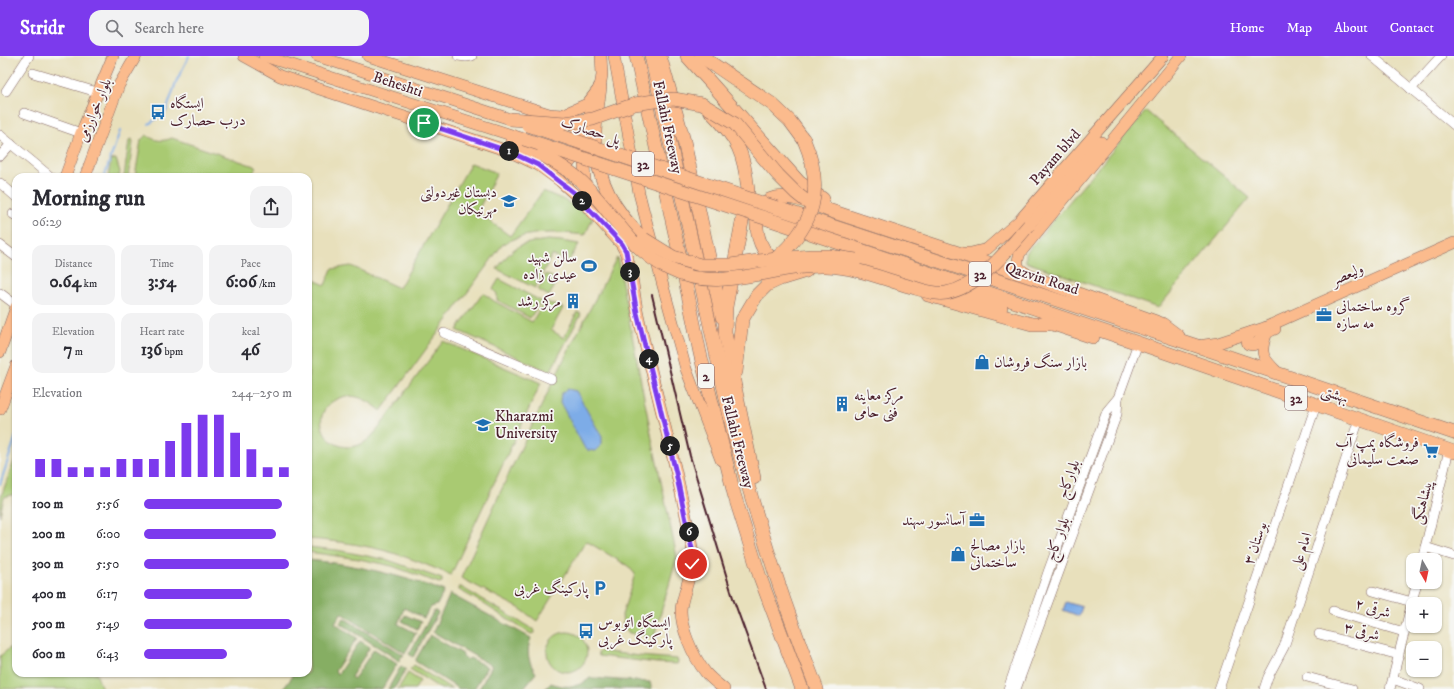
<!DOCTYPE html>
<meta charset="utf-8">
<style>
body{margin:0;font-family:"IM FELL DW Pica",Amiri,serif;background:#f2f2f3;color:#2b2b33;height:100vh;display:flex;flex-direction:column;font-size:15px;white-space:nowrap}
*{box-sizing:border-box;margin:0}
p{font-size:13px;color:#7c7c81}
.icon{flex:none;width:22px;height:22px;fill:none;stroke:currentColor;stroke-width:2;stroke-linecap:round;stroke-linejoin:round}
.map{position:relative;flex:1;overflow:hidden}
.details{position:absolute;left:12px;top:117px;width:300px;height:504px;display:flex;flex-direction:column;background:#fff;border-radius:12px;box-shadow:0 1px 3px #0004}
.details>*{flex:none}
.needle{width:26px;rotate:171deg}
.controls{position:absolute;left:1406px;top:497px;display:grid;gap:8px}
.controls a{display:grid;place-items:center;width:36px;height:36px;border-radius:8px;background:#fff;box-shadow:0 1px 3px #0004;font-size:20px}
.pin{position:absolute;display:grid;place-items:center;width:34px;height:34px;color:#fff;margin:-17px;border:2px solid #fff;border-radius:50%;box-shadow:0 1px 4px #0007}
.km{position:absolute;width:20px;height:20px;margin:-10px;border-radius:50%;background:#222;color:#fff;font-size:11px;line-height:20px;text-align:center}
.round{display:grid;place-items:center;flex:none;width:42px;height:42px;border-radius:12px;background:#f2f2f3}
.summary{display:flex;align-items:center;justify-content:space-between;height:68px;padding:0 20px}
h1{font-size:22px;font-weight:700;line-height:30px}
.figures{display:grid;grid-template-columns:repeat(3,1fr);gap:6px;height:68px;padding:4px 20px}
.figures div{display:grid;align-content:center;border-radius:10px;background:#f2f2f3;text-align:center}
.figures b{font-size:17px;font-weight:700}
.figures small{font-size:11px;font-weight:400}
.figures p{font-size:11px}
.chart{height:112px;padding:8px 20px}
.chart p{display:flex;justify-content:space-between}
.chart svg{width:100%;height:72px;margin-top:4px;stroke:#7c3aed;stroke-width:6}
ul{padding:0 20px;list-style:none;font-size:13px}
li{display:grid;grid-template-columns:64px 48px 1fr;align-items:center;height:30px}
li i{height:10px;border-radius:5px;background:#7c3aed}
header{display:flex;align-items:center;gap:24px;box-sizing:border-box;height:56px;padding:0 20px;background:#7c3aed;color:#fff}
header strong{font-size:19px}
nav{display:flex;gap:22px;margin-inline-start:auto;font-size:14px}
.search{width:280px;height:36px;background:#f2f2f3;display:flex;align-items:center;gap:10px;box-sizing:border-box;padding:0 14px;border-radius:12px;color:#7c7c81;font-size:15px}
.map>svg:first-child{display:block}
</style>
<header>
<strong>Stridr</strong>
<div class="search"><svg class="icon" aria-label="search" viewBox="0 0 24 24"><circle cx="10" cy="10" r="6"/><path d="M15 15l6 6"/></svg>Search here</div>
<nav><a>Home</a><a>Map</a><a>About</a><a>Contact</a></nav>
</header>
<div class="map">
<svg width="1454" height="633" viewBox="0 0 1454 633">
<rect width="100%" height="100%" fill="#f6f6f2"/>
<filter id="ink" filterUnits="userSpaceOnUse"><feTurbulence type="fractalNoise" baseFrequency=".025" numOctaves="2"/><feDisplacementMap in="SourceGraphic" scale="8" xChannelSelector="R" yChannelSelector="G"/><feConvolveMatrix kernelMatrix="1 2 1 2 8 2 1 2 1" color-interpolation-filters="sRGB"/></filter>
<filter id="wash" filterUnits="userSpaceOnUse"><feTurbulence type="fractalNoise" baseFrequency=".012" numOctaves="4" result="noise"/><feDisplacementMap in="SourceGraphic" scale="16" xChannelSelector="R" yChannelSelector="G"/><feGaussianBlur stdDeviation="0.9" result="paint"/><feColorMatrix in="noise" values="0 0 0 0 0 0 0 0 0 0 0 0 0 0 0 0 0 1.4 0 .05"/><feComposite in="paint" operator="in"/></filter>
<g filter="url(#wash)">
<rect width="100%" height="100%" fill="#e8e0bc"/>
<g fill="#a9ca72" stroke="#7a744e">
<polygon points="1146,55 1250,142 1158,252 1026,206 1026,197"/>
<path d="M146,79C155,85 162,86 172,82L257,111L250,121H135L141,84Z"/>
<polygon points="132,83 133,86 128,121 124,121 129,84"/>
<polygon points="116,103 120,116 119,121 108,121 111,104"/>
<path d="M471,107L497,117L477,156L510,180L543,135L564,144L593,162L585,179C558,176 526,174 502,189L381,355C371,346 356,337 342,341C303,354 326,401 359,389C367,386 373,379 378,373L443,285L541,327L451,519C432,511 413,503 393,497C366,489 337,485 308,483V221L325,229L332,213L351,210L399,232Z"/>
<path d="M548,184L561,185L579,188L568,206L552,199L535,232L497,213C515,188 519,188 548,184Z"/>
<polygon points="617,201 652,383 677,501 654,581 629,577 623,569 622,559 635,518 628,510 586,485 537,565 519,552 461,522 511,413 561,309"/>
<polygon points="546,218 558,224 549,240 538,234"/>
<polygon points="499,223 541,245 530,262 497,244 497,238 493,233"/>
<polygon points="483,237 494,245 532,266 544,245 563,252 551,274 564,282 577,256 581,258 550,316 457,274"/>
<polygon points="16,400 16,438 4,441 0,460 0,443"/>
<polygon points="308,491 337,494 388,504 442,523 442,526 439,527 392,510 359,503 308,496"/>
<polygon points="459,531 461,531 534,574 534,577 531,578 479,545 459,534"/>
<circle cx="567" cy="596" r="20"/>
<polygon points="16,587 16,617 96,617 102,633 0,633 0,600"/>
<polygon points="600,595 639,600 677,603 678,606 677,608 657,607 599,600 598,597"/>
<polygon points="414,609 452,633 441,633 410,613"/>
<polygon points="408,617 420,625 415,633 398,633"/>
</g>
<g fill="#86ae64" stroke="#686648">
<path d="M308,504C355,508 399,519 444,535L437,549L431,551L424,562L404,552L398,568L416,577L405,597L341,557L335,567L357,582L335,615L338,618L360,585L370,591L351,621L354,623L374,593L397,608L382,633H283L290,624L293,617H308Z"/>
<path d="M450,538L531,582C526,595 528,606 536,617L523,633H479L492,610L433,576Z"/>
<polygon points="434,555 436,555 438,557 413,601 409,598"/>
<polygon points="405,559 421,566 417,573 402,565"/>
<polygon points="344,562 404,599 400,602 399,606 395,602 340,567"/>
<polygon points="430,579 463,598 463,601 468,604 470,602 487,611 474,633 459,633 415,605"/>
<polygon points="401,610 406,613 394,633 388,633"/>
<path d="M590,622L650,626L652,633H545L551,627C565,632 579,632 590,622Z"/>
</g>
<g fill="#7dace7" stroke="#646689">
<polygon points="568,333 576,335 602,381 602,388 595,395 587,394 584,391 560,346 561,338"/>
<polygon points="1066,546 1082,551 1079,560 1063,554"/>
</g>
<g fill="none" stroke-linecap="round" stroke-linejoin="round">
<g stroke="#7dace7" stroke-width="2">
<polyline points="149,68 166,56 176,26 189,0"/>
<polyline points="104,121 120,75"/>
<polyline points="0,428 16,380"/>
</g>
</g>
</g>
<g filter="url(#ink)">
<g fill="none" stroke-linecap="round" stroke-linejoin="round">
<defs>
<g id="minor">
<polyline points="458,0 466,1 472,0"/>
<polyline points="1372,0 1454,69"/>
<polyline points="33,17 97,36"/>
<polyline points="1411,33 1441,0"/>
<polyline points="6,35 29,0"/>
<polyline points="24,57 81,77"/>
<polyline points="0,79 51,121"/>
<polyline points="0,100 11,88"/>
<polyline points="0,127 16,141"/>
<polyline points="13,158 16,160"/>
<polyline points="0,189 16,201"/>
<polyline points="0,237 16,249"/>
<polyline points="444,277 551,323"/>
<polyline points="1425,491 1454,500"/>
<polyline points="1422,504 1449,394"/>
<polyline points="1373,535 1412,546"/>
<polyline points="1333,555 1404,576"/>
<polyline points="1319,578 1399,599"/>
<polyline points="1307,621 1352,633"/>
<polyline points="1393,623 1420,633"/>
<polyline points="1008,633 1048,516 1107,355 1118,342 1138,287"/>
<polyline points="1016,633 1117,358 1118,342"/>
<polyline points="1219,633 1316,349"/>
<polyline points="1264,633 1268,621 1284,591 1359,363"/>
<polyline points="1390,633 1417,526"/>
</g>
<g id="major">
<path d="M244,0L280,20L508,95L538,109L560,125L582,145L621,188C633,207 633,236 638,258C655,336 678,412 692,491C695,510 686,529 682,547C677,567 694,602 706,617C711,623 718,628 724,633"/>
<polyline points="264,0 524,83"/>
<polyline points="317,0 510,63"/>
<polyline points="368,0 549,58 562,59 587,48 600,31 602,19 601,0"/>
<polyline points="614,0 639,137 663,230 686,313 721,404"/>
<polyline points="511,85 542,99"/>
<polyline points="555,109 569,107 579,96 580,83 577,72 566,62"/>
<polyline points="65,121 81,77 113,0"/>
<polyline points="85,121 119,29 136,0"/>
<path d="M586,133C582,95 582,79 595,42"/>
<polyline points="1029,169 1101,86"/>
<polyline points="964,197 971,197 987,193 1019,165 1163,0"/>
<path d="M1030,220C1018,212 1015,211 1020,197L1181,0"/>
<path d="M1252,276L1246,282L1248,288C1257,292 1260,282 1266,277C1269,276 1272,274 1275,273"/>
<path d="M1266,279C1259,299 1264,303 1278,317"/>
<polyline points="1198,290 1218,287 1264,272 1454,187"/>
<polyline points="0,296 16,251"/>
<polyline points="0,353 16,310"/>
</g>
<g id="highway">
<polyline points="636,0 684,219 700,297 734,438 760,521 802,633"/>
<path d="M651,0L734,379C757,465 784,550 817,633"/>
<polyline points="660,0 684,85 722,261"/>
<polyline points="687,0 799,126 823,143"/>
<polyline points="701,0 772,48 790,65 804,84"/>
<path d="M600,31C598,49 594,68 595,86C597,125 615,157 644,183"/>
<path d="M711,56C738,83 744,97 748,134L726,251L725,276L735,331L754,422"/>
<polyline points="777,152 1197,290 1454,377"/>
<polyline points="771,164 1138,287 1454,396"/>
<polyline points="856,204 1001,251"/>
<path d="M780,208C774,204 768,200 764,194C756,181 751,151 769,144C788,136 811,147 828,154L1034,222L1162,268L1178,280"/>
<polyline points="928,239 1032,268 1054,268"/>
<polyline points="1047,266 1093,281"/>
<polyline points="736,316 742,264 757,239 767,229 780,223 806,215"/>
</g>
</defs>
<use href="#minor" stroke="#81635e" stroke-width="10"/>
<use href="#major" stroke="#81635e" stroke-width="12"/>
<use href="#highway" stroke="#81635e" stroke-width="14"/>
<use href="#minor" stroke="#fff" stroke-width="9"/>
<use href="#major" stroke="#fbbb8d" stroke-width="11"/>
<use href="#highway" stroke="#fbbb8d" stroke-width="13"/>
<polyline stroke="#4a1f2b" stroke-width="2" points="652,239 690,400 734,545 766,633"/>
<defs>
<g id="highway-bridge">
<polyline points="510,63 565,67 593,63 635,48 654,45 674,43 702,48 735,68 778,119 796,137 806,145"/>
<polyline points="528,69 777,152"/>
<polyline points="524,83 771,164"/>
<path d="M542,99C559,108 574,117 586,130C616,161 629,192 669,213C719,239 774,208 826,210C855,211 881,222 908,230C920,233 933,239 946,237C980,231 1008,193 1029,169"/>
<polyline points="644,183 673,201 700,209 731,209 758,205 811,200 829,200 856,204"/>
<path d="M774,204C815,170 825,133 804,84"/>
</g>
</defs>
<use href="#highway-bridge" stroke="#81635e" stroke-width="14" stroke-linecap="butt"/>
<use href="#highway-bridge" stroke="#fbbb8d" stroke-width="13"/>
</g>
</g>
<g fill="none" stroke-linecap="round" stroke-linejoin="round" filter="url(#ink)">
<defs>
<polyline id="route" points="424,67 508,95 538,109 574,137 622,188 626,195 637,257 676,417 692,493 692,508"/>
</defs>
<use href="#route" stroke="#fff" stroke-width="8"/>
<use href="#route" stroke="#7c3aed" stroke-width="5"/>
</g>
<defs>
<symbol id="bus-bare" viewBox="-9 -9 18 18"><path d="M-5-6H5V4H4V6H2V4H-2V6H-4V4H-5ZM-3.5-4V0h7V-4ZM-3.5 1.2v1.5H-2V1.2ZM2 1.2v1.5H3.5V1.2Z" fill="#1f6fb2" stroke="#f6f6f2" stroke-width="2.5" paint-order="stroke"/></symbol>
<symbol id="school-bare" viewBox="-9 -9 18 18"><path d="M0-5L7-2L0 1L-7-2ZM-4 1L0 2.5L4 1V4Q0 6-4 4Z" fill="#1f6fb2" stroke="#f6f6f2" stroke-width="2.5" paint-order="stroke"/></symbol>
<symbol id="stadium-bare" viewBox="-9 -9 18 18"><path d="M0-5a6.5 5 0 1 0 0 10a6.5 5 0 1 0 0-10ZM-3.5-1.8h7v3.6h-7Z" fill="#1f6fb2" stroke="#f6f6f2" stroke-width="2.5" paint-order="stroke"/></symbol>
<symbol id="building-bare" viewBox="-9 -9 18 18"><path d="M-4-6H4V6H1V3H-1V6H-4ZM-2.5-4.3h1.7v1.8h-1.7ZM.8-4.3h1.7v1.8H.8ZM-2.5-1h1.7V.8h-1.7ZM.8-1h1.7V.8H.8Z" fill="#1f6fb2" stroke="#f6f6f2" stroke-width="2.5" paint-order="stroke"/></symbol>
<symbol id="office-bare" viewBox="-9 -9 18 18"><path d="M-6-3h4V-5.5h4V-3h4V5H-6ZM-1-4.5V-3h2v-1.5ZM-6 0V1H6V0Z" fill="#1f6fb2" stroke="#f6f6f2" stroke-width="2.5" paint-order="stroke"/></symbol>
<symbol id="shop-bare" viewBox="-9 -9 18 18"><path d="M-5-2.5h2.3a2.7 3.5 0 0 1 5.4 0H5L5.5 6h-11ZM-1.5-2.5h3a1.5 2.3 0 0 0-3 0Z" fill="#1f6fb2" stroke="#f6f6f2" stroke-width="2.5" paint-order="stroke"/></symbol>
<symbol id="university-bare" viewBox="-9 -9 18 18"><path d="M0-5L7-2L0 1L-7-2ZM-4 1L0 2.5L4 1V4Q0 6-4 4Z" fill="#1f6fb2" stroke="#f6f6f2" stroke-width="2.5" paint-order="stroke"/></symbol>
<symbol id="supermarket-bare" viewBox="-9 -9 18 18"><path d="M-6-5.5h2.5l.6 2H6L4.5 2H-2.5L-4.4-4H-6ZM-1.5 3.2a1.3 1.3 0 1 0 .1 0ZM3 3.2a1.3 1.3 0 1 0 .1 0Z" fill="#1f6fb2" stroke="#f6f6f2" stroke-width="2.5" paint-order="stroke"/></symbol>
<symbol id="parking-bare" viewBox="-9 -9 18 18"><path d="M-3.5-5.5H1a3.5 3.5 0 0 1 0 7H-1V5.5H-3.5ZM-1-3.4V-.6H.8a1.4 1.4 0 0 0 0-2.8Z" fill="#1f6fb2" stroke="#f6f6f2" stroke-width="2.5" paint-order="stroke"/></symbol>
</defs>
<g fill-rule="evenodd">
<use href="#bus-bare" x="147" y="45" width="22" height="22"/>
<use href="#school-bare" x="498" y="134" width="22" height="22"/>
<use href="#stadium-bare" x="578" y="199" width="22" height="22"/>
<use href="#building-bare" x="562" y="234" width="22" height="22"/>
<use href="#office-bare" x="1313" y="248" width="22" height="22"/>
<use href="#shop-bare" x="971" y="295" width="22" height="22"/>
<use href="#building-bare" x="831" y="337" width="22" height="22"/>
<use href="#university-bare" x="472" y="358" width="22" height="22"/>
<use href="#supermarket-bare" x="1420" y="384" width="22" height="22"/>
<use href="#office-bare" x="966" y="453" width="22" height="22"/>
<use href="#shop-bare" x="947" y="487" width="22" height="22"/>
<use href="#parking-bare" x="589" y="521" width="22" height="22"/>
<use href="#bus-bare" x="575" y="564" width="22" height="22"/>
</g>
<g text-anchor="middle" stroke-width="3.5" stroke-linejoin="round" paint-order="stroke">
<g fill="#f6f6f2" stroke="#7e6067" stroke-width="1">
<rect x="632" y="96" width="22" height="24" rx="3"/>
<rect x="969" y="206" width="22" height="24" rx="3"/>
<rect x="698" y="308" width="16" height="24" rx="3"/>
<rect x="1285" y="330" width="22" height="24" rx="3"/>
</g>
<g font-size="14" font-weight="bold" fill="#4a1f2b">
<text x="643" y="113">32</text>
<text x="980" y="223">32</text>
<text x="706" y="325">2</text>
<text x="1296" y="347">32</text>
</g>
<g font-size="15" fill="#4a1f2b" stroke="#f6f6f2">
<text transform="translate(398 28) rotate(18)" y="5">Beheshti</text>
<text transform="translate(94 54) rotate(-68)" y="5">بلوار خوارزمی</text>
<text transform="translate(668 71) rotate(78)" y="5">Fallahi Freeway</text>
<text transform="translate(591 74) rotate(19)" y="5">پل حصارک</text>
<text transform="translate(1055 101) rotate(-49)" y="5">Payam blvd</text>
<text transform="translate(1347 218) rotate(-24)" y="5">ولیعصر</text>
<text transform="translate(1042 222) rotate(18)" y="5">Qazvin Road</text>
<text transform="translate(1335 338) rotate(19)" y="5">بهشتی</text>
<text transform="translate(738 386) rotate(76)" y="5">Fallahi Freeway</text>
<text transform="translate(1068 423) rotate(-70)" y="5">بلوارکاج</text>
<text transform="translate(1422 446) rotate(-76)" y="5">پیشاهنگی</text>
<text transform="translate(1057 483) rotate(-70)" y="5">بلوار کاج</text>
<text transform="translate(1255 487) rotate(-71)" y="5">بوستان ۳</text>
<text transform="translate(1301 495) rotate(-72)" y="5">امام علی</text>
<text transform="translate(1373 552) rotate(16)" y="5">۲ شرقی</text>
<text transform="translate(1362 575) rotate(14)" y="5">۳ شرقی</text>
</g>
<g font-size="15" fill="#4a1f2b" stroke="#f6f6f2" text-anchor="start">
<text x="170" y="52">ایستگاه<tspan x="170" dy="17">درب حصارک</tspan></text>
<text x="497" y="141" text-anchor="end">دبستان غیردولتی<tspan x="497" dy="17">مهرنیکان</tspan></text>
<text x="577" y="206" text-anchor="end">سالن شهید<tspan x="577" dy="17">عیدی زاده</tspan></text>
<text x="561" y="250" text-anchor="end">مرکز رشد</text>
<text x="1336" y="255">گروه ساختمانی<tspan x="1336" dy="17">مه سازه</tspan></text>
<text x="994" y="311">بازار سنگ فروشان</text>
<text x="854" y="344">مرکز معاینه<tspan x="854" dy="17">فنی حامی</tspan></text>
<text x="495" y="365">Kharazmi<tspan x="495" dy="17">University</tspan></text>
<text x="1419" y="391" text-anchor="end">فروشگاه پمپ آب<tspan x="1419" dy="17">صنعت سلیمانی</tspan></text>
<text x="965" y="469" text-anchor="end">آسانسور سهند</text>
<text x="970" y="494">بازار مصالح<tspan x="970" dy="17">ساختمانی</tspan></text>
<text x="588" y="537" text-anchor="end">پارکینگ غربی</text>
<text x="598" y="571">ایستگاه اتوبوس<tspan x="598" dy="17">پارکینگ غربی</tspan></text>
</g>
</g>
</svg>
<div class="controls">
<a><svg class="needle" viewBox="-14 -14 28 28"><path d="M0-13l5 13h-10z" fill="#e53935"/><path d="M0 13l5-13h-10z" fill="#7c7c81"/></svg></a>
<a>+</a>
<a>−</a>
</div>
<div class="pin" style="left:424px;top:67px;background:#1e9e55"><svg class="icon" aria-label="arrive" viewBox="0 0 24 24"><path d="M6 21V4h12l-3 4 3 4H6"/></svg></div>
<div class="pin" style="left:692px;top:508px;background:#d93025"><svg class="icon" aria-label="check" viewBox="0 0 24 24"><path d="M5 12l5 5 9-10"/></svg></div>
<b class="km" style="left:509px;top:95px">1</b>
<b class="km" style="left:582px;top:145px">2</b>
<b class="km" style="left:630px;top:216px">3</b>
<b class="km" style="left:649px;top:303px">4</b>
<b class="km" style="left:670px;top:390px">5</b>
<b class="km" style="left:689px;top:476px">6</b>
<section class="details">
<div class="summary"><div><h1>Morning run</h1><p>06:29</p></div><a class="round"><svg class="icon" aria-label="share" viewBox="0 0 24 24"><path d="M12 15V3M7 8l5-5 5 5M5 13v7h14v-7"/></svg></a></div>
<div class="figures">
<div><p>Distance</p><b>0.64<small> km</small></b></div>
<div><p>Time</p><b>3:54</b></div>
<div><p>Pace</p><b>6:06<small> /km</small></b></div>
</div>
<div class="figures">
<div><p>Elevation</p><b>7<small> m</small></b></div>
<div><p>Heart rate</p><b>136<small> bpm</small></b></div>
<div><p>kcal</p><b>46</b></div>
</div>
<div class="chart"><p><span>Elevation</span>244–250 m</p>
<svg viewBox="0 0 160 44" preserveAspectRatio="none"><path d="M5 44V33M15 44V33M25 44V38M35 44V38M45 44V38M55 44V33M65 44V33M75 44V33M85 44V22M95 44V11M105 44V6M115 44V6M125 44V17M135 44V27M145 44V38M155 44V38"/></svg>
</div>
<ul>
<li><b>100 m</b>5:56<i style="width:93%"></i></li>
<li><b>200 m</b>6:00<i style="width:89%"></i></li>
<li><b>300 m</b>5:50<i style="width:98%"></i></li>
<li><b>400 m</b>6:17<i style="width:73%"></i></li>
<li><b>500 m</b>5:49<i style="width:100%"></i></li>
<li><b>600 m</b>6:43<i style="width:56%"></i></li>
</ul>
</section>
</div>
